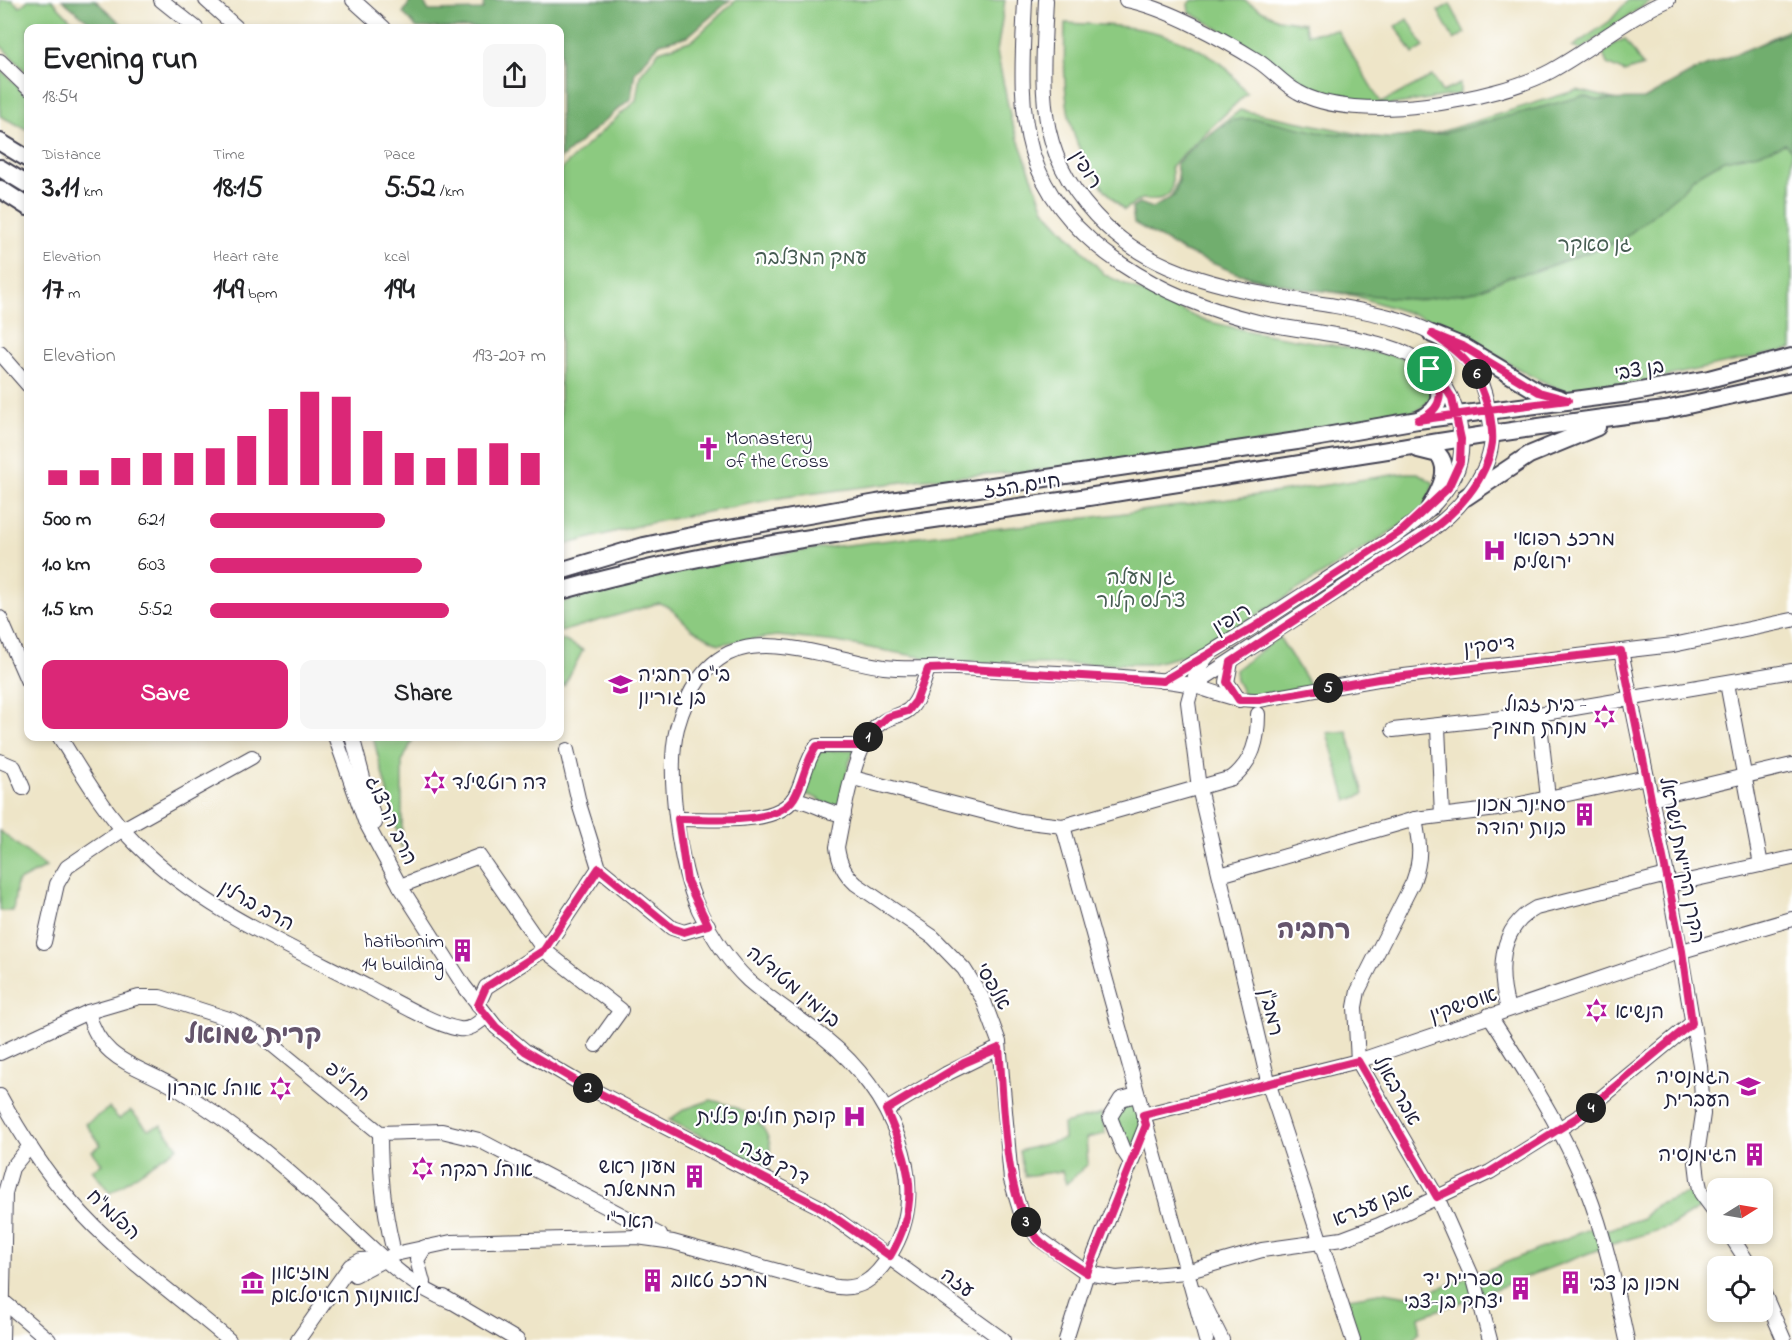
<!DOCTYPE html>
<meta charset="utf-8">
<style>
body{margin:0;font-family:"Indie Flower","Playpen Sans Hebrew",sans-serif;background:#f6f6f6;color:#202124;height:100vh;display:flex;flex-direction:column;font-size:22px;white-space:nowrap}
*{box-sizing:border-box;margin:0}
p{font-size:20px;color:#757577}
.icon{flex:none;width:33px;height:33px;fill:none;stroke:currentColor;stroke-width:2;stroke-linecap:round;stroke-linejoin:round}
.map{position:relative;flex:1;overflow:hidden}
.side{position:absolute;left:24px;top:24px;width:540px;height:717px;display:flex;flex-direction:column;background:#fff;border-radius:12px;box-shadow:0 3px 9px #0003}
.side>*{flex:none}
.needle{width:39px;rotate:79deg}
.buttons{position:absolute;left:1707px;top:1178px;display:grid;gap:12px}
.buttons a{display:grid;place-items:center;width:66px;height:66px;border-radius:12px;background:#fff;box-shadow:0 3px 9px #0003;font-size:30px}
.pin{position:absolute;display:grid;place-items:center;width:51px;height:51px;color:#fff;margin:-26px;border:3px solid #fff;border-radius:50%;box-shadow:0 2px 6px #0007}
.km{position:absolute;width:30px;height:30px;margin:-15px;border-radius:50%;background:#222;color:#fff;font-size:16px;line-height:30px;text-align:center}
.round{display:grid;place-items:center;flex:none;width:63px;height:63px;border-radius:12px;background:#f6f6f6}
.overview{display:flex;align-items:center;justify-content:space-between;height:102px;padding:0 18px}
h1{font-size:33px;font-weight:800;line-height:45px}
.metrics{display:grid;grid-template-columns:repeat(3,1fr);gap:9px;height:102px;padding:6px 18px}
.metrics div{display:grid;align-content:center}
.metrics b{font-size:30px;font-weight:800}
.metrics small{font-size:16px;font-weight:400}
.metrics p{font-size:16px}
.chart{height:168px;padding:12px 18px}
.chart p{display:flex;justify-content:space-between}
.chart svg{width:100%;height:108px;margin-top:6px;stroke:#db2777;stroke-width:6}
.action{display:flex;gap:12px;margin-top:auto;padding:12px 18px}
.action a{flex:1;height:69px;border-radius:12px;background:#db2777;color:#fff;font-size:24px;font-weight:800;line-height:69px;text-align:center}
.action a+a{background:#f6f6f6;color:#202124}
ul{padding:0 18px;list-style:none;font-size:20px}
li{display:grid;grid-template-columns:96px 72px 1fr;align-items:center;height:45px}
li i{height:15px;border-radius:8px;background:#db2777}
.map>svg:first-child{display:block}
</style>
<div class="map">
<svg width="1792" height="1340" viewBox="0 0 1792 1340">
<rect width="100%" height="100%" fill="#fff"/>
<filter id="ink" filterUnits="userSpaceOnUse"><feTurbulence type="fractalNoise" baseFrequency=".0167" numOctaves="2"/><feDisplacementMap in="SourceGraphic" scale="12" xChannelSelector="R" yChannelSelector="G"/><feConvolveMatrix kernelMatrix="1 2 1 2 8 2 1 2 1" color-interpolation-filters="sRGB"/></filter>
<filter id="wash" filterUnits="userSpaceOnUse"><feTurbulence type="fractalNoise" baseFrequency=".008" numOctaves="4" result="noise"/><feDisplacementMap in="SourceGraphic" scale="24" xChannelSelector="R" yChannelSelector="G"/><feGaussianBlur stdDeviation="1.35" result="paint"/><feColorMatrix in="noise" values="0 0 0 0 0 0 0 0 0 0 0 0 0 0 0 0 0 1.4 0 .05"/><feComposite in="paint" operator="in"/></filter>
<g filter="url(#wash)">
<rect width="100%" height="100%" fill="#eee5c8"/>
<g fill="#8cca80" stroke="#57765e" stroke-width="1.5">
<polygon points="0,0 12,0 20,7 28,0 52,0 79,28 28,28 28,74 0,45"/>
<path d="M736,0H1005L997,52L1011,120L1044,209L1105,275L1202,320L1253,332L1397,356C1404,360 1413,362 1419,367C1441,382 1433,405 1411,413L1173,460L926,479L785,497L645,524L560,546V170L636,100L640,75L659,51L693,40Z"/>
<polygon points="1193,0 1243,0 1278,19 1304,23 1307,34 1337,30 1381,103 1432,76 1442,92 1460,84 1460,94 1377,107 1342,100 1294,80 1259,52 1189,12 1188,4"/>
<polygon points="1628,0 1651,0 1581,50 1572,47 1610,21"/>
<polygon points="1450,4 1465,33 1454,40 1438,11"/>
<polygon points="1408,19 1424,47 1413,54 1396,26"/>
<path d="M1065,23C1125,26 1168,26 1219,62C1230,69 1238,84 1247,93L1171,166C1176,195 1169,202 1141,199L1124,210C1063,152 1063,101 1065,23Z"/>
<path d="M1792,28V349L1608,389L1568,393L1529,375L1443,324L1356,296L1250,278L1190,250L1168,203C1175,190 1177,179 1182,167C1189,146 1223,124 1240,110L1404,143L1577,90L1637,105Z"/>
<polygon points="1625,39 1643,66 1624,72 1607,64 1603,54 1615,43"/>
<polygon points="0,69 28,96 28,130 0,116"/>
<path d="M1405,473H1418L1434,483L1426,506L1403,524L1198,652L1150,664H998L931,659L837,642L777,636L719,644L692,629L669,607L659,603L560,632V603C700,556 854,544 1001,528C1136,513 1270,494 1405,473Z"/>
<polygon points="1279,637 1311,687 1245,697 1236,680 1235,670"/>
<polygon points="561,639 583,650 564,686 560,684"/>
<polygon points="1347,731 1364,794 1347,801 1327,733"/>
<polygon points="373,737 414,737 402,762 402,849"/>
<path d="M855,749L849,763L841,810C826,807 818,795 803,794L818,752Z"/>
<polygon points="0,831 46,867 17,882 13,911 0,911"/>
<polygon points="1135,1096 1143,1124 1130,1156 1113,1112"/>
<path d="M711,1100C749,1109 778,1126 769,1169L669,1120L685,1109Z"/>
<polygon points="109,1108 119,1119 131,1111 148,1129 161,1125 178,1147 110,1193 92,1170 102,1164 92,1151 101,1145 86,1124"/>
<polygon points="1102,1114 1105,1134 1086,1138 1088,1164 1066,1184 1062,1171 1025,1176 1019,1151 1064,1139 1063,1124"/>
<polygon points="1695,1191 1703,1206 1669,1227 1609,1245 1606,1230 1643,1218 1656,1205"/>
<polygon points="1594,1227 1602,1248 1482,1294 1477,1274"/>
<polygon points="1470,1277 1475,1297 1419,1317 1419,1332 1413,1340 1358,1340 1342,1299 1385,1292 1413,1297"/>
</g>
<g fill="#71ae6e" stroke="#4a6854" stroke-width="1.5">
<polygon points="62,0 95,0 126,28 97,28"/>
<polygon points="411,0 422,0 429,11 483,10 484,0 730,0 688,36 660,43 635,72 631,98 560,159 560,28 417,28 403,13"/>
<polygon points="1792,31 1792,151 1785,144 1763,152 1724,160 1693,178 1682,191 1622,240 1533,272 1508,277 1477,291 1420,300 1303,289 1236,273 1183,251 1134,223 1132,208 1140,203 1153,208 1175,195 1179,181 1176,164 1200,140 1231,121 1241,119 1261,119 1318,132 1388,138 1445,133 1583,96 1597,100 1644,99 1696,70"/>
</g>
</g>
<g filter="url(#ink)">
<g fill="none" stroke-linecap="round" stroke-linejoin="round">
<defs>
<g id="minor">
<polyline points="161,0 196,28"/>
<polyline points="206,0 237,28"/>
<polyline points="353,0 384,28"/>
<path d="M1025,0C1023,50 1018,104 1032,152C1061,247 1169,301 1258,322C1304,332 1354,334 1398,350C1424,360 1447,380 1455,408C1462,428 1465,454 1455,475C1433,520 1376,547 1335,574C1293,601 1252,628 1210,653L1197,669L1188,702L1199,788L1269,1085L1353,1340"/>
<path d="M1046,0C1042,93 1033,156 1106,226C1165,283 1252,292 1329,305C1377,313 1431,321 1466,358C1482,375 1488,403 1491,426C1498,468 1459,511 1427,533L1192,686"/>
<path d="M1126,0C1167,8 1223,39 1258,61C1272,70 1283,84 1298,92C1355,125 1495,101 1551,71C1591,49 1627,18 1668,0"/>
<polyline points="0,61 28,88"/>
<polyline points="0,353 28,385"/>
<polyline points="0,618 28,682"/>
<polyline points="1621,651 1667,875 1700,1065 1703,1114 1696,1162 1698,1179 1701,1193 1718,1216"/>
<polyline points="1231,662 1227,682 1239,700"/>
<path d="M928,669C923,682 919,703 907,711C896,718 885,717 875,728C852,753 844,813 837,847C839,863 844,873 856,884L933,937L964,969L983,999L999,1042L1011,1180L1020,1210L1038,1238L1087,1273L1116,1278L1186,1272L1262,1250L1342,1239L1379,1225L1490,1172L1578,1117L1692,1023"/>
<polyline points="1163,681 1205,656"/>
<polyline points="1727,683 1761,865"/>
<polyline points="1539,714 1548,798"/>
<polyline points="1438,727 1442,815"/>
<polyline points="1393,730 1539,714 1792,671"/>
<path d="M59,736C82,773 105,813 136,844C200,908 289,946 368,987C391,999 435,1025 459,1029C470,1031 479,1022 487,1016"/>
<polyline points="335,736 365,821 400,886 464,986 496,1027 525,1051 576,1081 818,1206 1003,1340"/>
<polyline points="352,736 375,823"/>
<polyline points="567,750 580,807 599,868 672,928 684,932 708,925"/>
<polyline points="0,761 14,767 23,788"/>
<path d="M853,778L1020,821L1063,826L1232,778C1253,761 1258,741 1258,714"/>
<polyline points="1651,798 1792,765"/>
<path d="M793,799C813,801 826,814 844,814"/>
<path d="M677,819C709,818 775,827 794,798C804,782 805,761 817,746H861"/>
<path d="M1415,819C1420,846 1422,857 1413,882L1358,991L1355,1007L1358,1061L1437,1197L1475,1283L1490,1340"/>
<polyline points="1063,826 1206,1340"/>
<polyline points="1220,875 1415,819 1497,809 1647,777"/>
<polyline points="1669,885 1792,858"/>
<polyline points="400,886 479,856 544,950 621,1010 596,1045"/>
<polyline points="44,942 57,884 67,867 123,829 252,757"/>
<polyline points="478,1005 486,987 544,950 599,868"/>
<path d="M1508,1009C1498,972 1498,928 1536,908L1667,875"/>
<path d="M88,1012C101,1063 137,1064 176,1088C237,1125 291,1172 343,1221C379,1254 404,1283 451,1302"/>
<path d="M1489,1015C1525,1070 1563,1129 1587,1190C1606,1239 1616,1289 1627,1340"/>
<polyline points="0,1053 88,1012 139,997 160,997 232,1020 263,1037 380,1133 442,1131 479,1140 660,1235"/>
<path d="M0,1096C20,1133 43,1169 71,1201C116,1254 177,1295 229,1340"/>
<polyline points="886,1110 946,1074 999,1048"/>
<polyline points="1143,1115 1358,1061 1682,951 1792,919"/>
<path d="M380,1133C380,1172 383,1206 392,1244"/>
<polyline points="1131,1162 1123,1150 1110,1117 1121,1099 1137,1095"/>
<polyline points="1729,1233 1750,1266"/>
<path d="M355,1275L395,1254L451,1242L637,1237L673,1242L832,1286C860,1292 875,1279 890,1255C936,1183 888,1089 827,1040C802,1019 773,1002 748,980C728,961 711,934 699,910C679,868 666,772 677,728C686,695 705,658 741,649C782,638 842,661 884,667C909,670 933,667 957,668C1012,671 1068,673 1123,677C1146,679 1172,680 1195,686C1217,693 1235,701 1259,700L1378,679L1673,645L1792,620"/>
<polyline points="423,1282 417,1260 425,1247"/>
<polyline points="1762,1289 1784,1340"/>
<polyline points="1198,1292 1222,1340"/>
<polyline points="444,1297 517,1340"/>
<polyline points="3,1301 49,1340"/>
<polyline points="2,1340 5,1193 12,1168 30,1146"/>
<polyline points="298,1340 350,1266 361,1260 379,1259"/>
<polyline points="1066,1340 1087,1273 1146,1125"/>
</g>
<g id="major">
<polyline points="0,142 28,159"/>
<polyline points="0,168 28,185"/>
<polyline points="0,189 28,207"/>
<polyline points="1432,334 1464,347 1539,392 1561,399"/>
<path d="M1420,419C1445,408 1443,389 1430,369"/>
<path d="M1418,449L1438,454C1452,470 1439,492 1430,507"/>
<polyline points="1466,497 1529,455 1597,427"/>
<polyline points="560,571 644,546 711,532 877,503 1297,441 1418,420 1629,393 1709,379 1792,357"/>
<path d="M560,591C739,541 924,522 1108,494C1294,466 1479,433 1665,410L1792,382"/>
</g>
</defs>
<use href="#minor" stroke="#413f50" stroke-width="16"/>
<use href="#major" stroke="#413f50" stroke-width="20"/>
<use href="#minor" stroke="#fff" stroke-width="14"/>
<use href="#major" stroke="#fff" stroke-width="16"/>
</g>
</g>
<g fill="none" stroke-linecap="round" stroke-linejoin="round" filter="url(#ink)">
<defs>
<path id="route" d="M1430,369L1439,378L1452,398L1461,439L1460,462L1448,488L1403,530L1253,628L1163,681L953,668L928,669L916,701L908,711L887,717L876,727L861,746H817C805,761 804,782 794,798C775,827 709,818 678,819L687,881L708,925L684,932L672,928L599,868L544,950L486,987L478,1005L496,1027L525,1051L576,1081L818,1206L890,1256C922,1201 910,1166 886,1110L964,1063L999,1048C1004,1098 1003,1203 1038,1239C1052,1253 1071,1262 1087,1273L1146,1125L1143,1115L1358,1061L1437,1197L1490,1172L1578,1117L1692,1023L1682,951L1621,651L1378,679L1259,700H1239L1227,682L1231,662L1427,533C1456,513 1487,480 1492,443C1493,432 1491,420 1489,410L1568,400L1539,392L1464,347L1432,334C1468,358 1476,368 1489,410L1418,420C1444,409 1445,391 1430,369"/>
</defs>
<use href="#route" stroke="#fff" stroke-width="12"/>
<use href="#route" stroke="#db2777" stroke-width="8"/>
</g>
<defs>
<symbol id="church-bare" viewBox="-9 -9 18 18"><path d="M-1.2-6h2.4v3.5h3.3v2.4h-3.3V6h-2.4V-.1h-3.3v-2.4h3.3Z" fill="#b5179e" stroke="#fff" stroke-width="2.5" paint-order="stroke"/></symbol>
<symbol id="hospital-bare" viewBox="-9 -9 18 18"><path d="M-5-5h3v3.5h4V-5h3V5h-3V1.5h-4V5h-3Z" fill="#b5179e" stroke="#fff" stroke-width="2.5" paint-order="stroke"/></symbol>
<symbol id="school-bare" viewBox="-9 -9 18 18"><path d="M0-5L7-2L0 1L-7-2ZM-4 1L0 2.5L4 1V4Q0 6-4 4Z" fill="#b5179e" stroke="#fff" stroke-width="2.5" paint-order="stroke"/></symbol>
<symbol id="synagogue-bare" viewBox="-9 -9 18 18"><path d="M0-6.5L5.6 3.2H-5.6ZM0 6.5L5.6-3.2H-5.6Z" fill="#b5179e" stroke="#fff" stroke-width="2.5" paint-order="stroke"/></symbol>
<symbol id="building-bare" viewBox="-9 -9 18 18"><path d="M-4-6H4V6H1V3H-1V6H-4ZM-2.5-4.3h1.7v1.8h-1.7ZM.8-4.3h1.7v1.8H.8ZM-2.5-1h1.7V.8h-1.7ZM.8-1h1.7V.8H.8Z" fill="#b5179e" stroke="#fff" stroke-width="2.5" paint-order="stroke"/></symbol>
<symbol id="museum-bare" viewBox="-9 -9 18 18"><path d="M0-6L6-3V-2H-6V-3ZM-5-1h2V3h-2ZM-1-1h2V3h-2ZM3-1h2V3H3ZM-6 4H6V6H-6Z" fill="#b5179e" stroke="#fff" stroke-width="2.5" paint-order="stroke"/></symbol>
</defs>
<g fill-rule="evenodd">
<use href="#church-bare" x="692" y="432" width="33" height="33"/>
<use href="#hospital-bare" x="1478" y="534" width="33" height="33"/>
<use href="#school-bare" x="604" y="668" width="33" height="33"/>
<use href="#synagogue-bare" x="1588" y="700" width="33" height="33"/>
<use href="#synagogue-bare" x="418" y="766" width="33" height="33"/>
<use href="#building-bare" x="1568" y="798" width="33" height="33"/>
<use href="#building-bare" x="446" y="934" width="33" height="33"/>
<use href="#synagogue-bare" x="1580" y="994" width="33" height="33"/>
<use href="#school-bare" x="1732" y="1070" width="33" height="33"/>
<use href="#synagogue-bare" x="264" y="1072" width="33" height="33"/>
<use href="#hospital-bare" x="838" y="1100" width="33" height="33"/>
<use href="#building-bare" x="1738" y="1138" width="33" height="33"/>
<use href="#synagogue-bare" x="406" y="1152" width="33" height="33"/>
<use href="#building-bare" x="678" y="1160" width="33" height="33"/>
<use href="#building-bare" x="636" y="1264" width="33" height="33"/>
<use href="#museum-bare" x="236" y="1266" width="33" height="33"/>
<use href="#building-bare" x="1554" y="1266" width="33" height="33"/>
<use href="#building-bare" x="1504" y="1272" width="33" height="33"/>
</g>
<g text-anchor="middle" stroke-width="4.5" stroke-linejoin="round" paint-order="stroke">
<g font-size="20" fill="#22223b" stroke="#fff">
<text transform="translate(1087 169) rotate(58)" y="7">רופין</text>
<text transform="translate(1639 369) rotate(-9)" y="7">בן צבי</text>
<text transform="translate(1022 485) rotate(-8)" y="7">חיים הזז</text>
<text transform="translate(1231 618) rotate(-32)" y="7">רופין</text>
<text transform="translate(1489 645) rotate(-7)" y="7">דיסקין</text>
<text transform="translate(392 820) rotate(65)" y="7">הרב הרצוג</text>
<text transform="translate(1683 860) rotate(79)" y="7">הקרן הקיימת לישראל</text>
<text transform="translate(257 905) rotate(29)" y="7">הרב ברלין</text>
<text transform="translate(794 986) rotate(40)" y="7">בנימין מטודלה</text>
<text transform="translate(994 986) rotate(60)" y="7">אלפסי</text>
<text transform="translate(1463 1004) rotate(-19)" y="7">אוסישקין</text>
<text transform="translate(1272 1012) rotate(77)" y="7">רמב"ן</text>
<text transform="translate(348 1081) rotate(39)" y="7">חרל"פ</text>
<text transform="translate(1398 1090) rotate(61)" y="7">אברבאנל</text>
<text transform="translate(775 1162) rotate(27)" y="7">דרך עזה</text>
<text transform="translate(1372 1204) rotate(-22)" y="7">אבן עזרא</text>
<text transform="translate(114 1214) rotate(43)" y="7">הפלמ"ח</text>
<text transform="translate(630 1220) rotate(2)" y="7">האר"י</text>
<text transform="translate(958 1282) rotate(36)" y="7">עזה</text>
</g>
<g font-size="20" fill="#475d53" stroke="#fff">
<text x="1595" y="251">גן סאקר</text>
<text x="811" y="264">עמק המצלבה</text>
<text x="1141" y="584">גן מעלה<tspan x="1141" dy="23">צ'רלס קלור</tspan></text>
</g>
<g font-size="20" fill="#22223b" stroke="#fff" text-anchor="start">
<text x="726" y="444">Monastery<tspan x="726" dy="23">of the Cross</tspan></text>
<text x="1513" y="545">מרכז רפואי<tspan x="1513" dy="23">ירושלים</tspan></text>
<text x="638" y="681">בי"ס רחביה<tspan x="638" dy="23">בן גוריון</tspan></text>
<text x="1587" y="711" text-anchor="end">בית זבול -<tspan x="1587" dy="23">מנחת חמוך</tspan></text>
<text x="452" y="789">דה רוטשילד</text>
<text x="1566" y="811" text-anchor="end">סמינר מכון<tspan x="1566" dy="23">בנות יהודה</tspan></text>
<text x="444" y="947" text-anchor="end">hatibonim<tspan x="444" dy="23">14 building</tspan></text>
<text x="1615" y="1018">הנשיא</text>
<text x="1730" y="1083" text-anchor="end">הגמנסיה<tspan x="1730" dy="23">העברית</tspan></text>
<text x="262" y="1095" text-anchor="end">אוהל אהרון</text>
<text x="836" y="1123" text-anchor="end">קופת חולים כללית</text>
<text x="1737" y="1161" text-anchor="end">הגימנסיה</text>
<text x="676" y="1173" text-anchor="end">מעון ראש<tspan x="676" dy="23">הממשלה</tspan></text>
<text x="440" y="1176">אוהל רבקה</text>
<text x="271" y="1279">מוזיאון<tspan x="271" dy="23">לאומנות האיסלאם</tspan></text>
<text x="1503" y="1285" text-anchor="end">ספריית יד<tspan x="1503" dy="23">יצחק בן-צבי</tspan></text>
<text x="671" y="1287">מרכז טאוב</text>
<text x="1589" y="1290">מכון בן צבי</text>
</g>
<g font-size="26" font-weight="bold" fill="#65556c" stroke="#fff">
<text x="1314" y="938">רחביה</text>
<text x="253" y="1043">קרית שמואל</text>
</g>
</g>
</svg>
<div class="buttons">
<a><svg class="needle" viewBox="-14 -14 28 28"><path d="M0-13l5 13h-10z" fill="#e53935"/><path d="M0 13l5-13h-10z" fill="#757577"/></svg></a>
<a><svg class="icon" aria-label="locate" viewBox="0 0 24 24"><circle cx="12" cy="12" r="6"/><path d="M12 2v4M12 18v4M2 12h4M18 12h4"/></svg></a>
</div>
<div class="pin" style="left:1430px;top:369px;background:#1e9e55"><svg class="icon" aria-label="arrive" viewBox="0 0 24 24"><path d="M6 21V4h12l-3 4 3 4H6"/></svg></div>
<b class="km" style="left:868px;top:737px">1</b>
<b class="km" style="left:588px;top:1088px">2</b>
<b class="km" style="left:1026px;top:1222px">3</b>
<b class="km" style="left:1591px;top:1108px">4</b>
<b class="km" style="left:1328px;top:688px">5</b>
<b class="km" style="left:1477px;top:374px">6</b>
<section class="side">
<div class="overview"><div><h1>Evening run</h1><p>18:54</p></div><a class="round"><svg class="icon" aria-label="share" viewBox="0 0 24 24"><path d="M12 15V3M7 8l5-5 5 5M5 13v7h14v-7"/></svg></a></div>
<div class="metrics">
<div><p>Distance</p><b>3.11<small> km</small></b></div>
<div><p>Time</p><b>18:15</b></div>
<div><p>Pace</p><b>5:52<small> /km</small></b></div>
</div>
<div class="metrics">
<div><p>Elevation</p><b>17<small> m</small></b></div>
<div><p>Heart rate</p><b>149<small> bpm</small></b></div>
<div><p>kcal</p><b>194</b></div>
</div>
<div class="chart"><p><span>Elevation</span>193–207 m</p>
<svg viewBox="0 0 160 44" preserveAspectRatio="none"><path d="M5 44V38M15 44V38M25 44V33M35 44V31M45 44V31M55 44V29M65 44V24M75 44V13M85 44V6M95 44V8M105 44V22M115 44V31M125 44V33M135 44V29M145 44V27M155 44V31"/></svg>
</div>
<ul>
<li><b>500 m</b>6:21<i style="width:52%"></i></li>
<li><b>1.0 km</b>6:03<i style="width:63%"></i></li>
<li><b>1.5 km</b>5:52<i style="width:71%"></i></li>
</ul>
<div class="action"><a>Save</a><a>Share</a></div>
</section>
</div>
